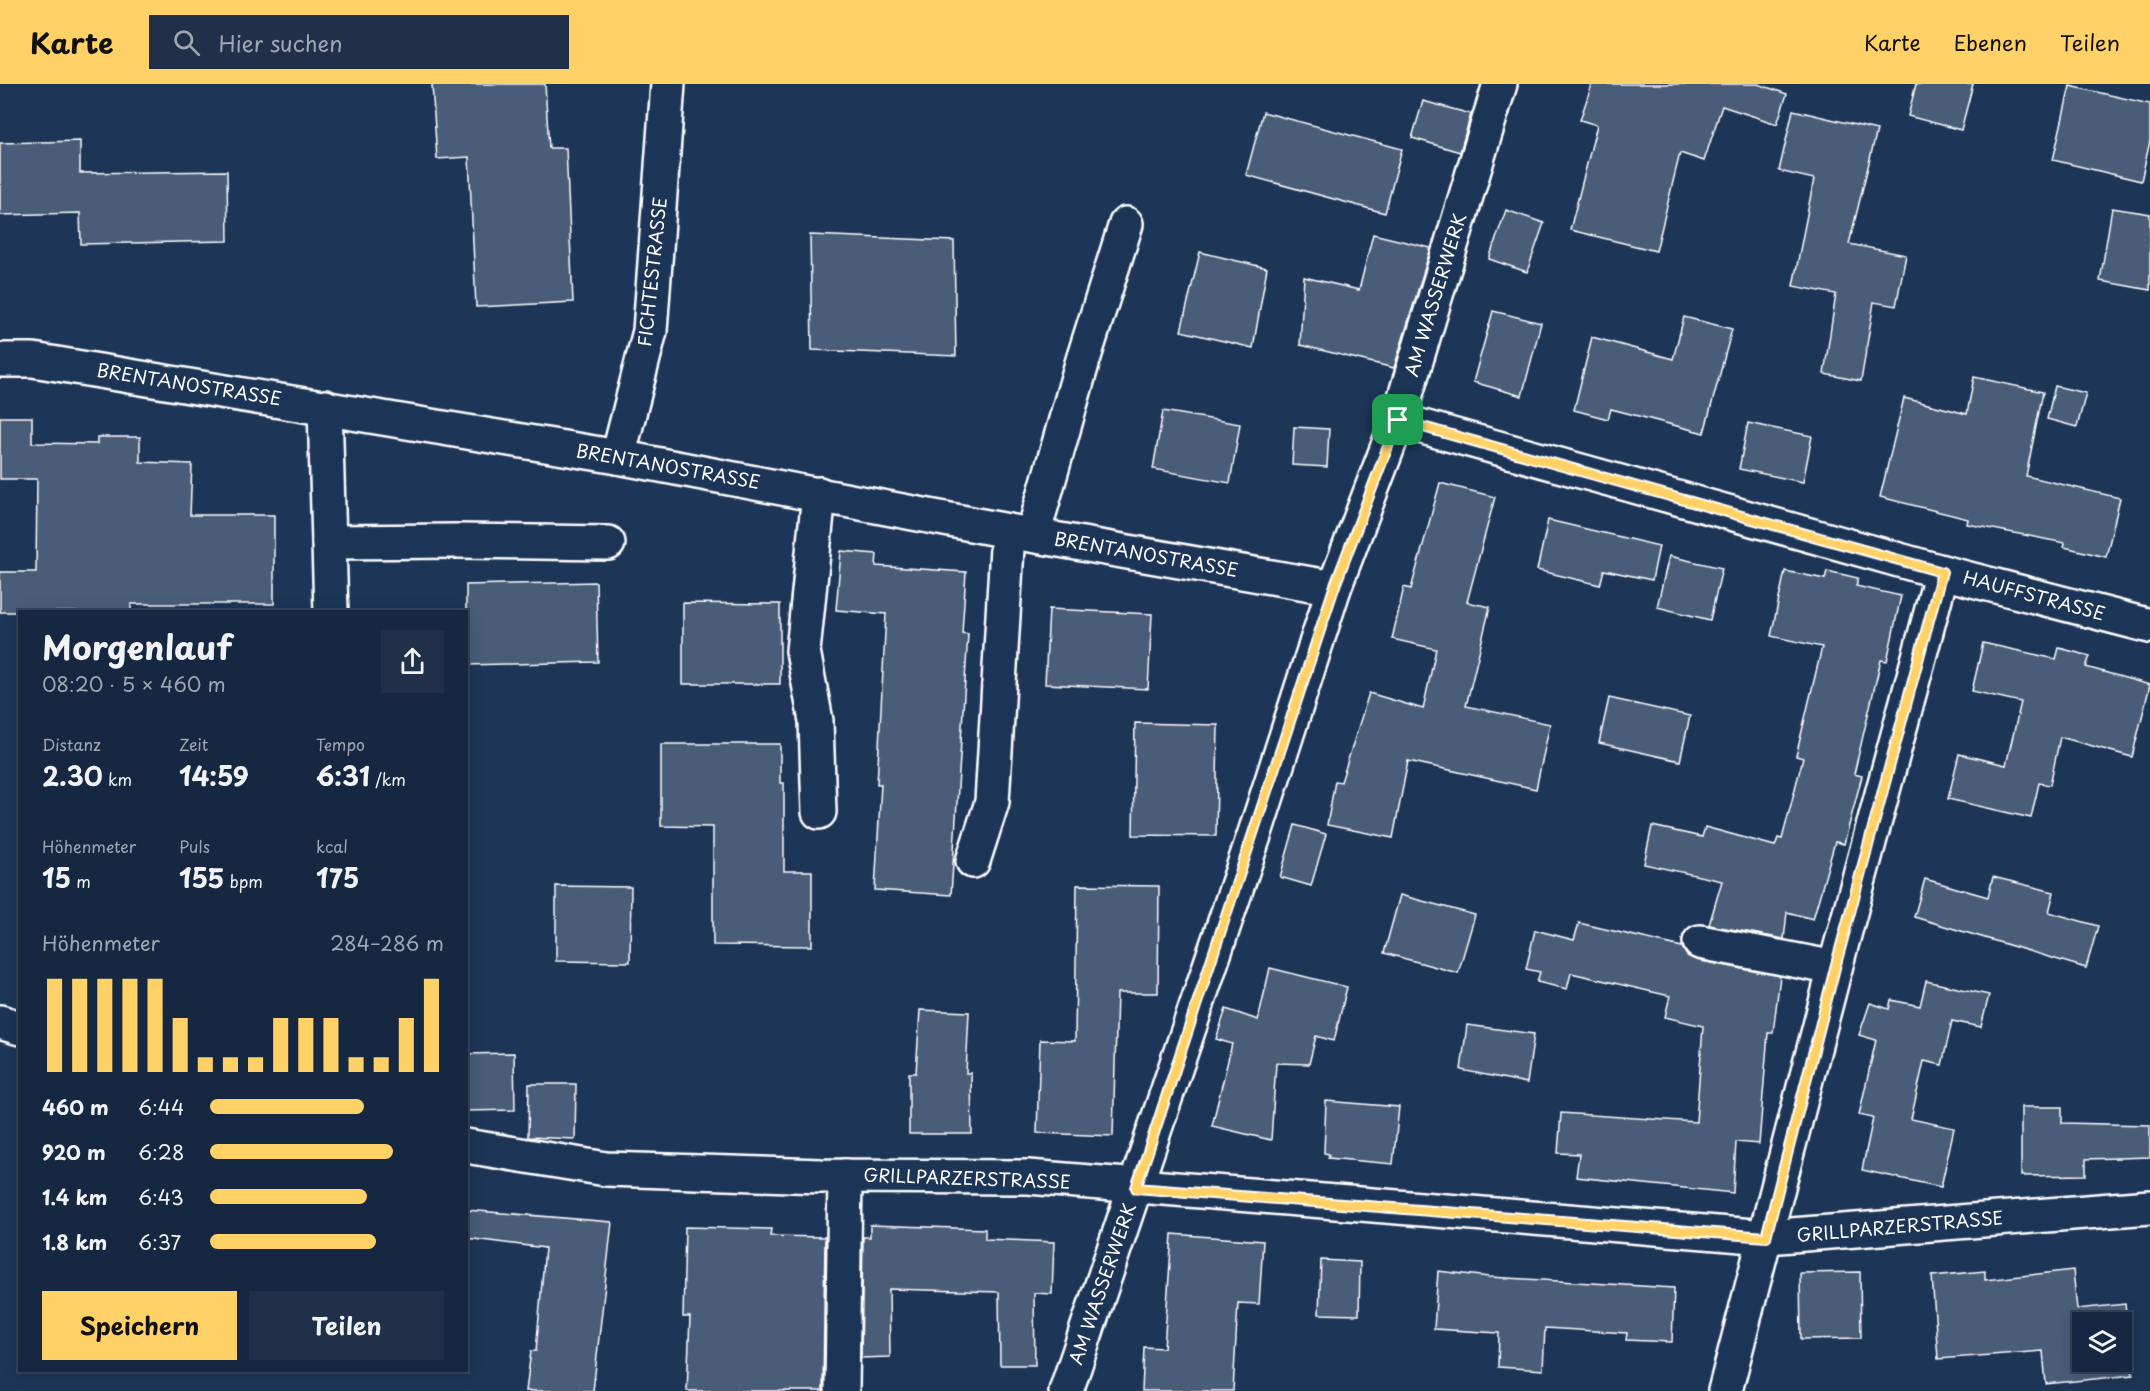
<!DOCTYPE html>
<html lang="de">
<meta charset="utf-8">
<style>
body{margin:0;font-family:"Playpen Sans",sans-serif;background:#1f3048;color:#f1f3f6;height:100vh;display:flex;flex-direction:column;font-size:22px;white-space:nowrap}
*{box-sizing:border-box;margin:0}
p{font-size:20px;color:#9ea6b1}
.icon{flex:none;width:33px;height:33px;fill:none;stroke:currentColor;stroke-width:2;stroke-linecap:round;stroke-linejoin:round}
.map{position:relative;flex:1;overflow:hidden}
.drawer{position:absolute;left:18px;top:526px;width:450px;height:762px;display:flex;flex-direction:column;background:#162841;border-radius:0px;box-shadow:0 3px 15px #0003,0 0 0 2px #35445a}
.drawer>*{flex:none}
.buttons{position:absolute;left:2072px;top:1228px;display:grid;gap:12px}
.buttons a{display:grid;place-items:center;width:60px;height:60px;border-radius:0px;background:#162841;box-shadow:0 3px 15px #0003,0 0 0 2px #35445a;font-size:30px}
.pin{position:absolute;display:grid;place-items:center;width:51px;height:51px;color:#fff;margin:-26px;border-radius:12px;box-shadow:0 3px 9px #0006}
.round{display:grid;place-items:center;flex:none;width:63px;height:63px;border-radius:0px;background:#1f3048}
.overview{display:flex;align-items:center;justify-content:space-between;height:102px;padding:0 24px}
h1{font-size:33px;font-weight:700;line-height:45px}
.figures{display:grid;grid-template-columns:repeat(3,1fr);gap:9px;height:102px;padding:6px 24px}
.figures div{display:grid;align-content:center}
.figures b{font-size:26px;font-weight:700}
.figures small{font-size:16px;font-weight:400}
.figures p{font-size:16px}
.chart{height:168px;padding:12px 24px}
.chart p{display:flex;justify-content:space-between}
.chart svg{width:100%;height:108px;margin-top:6px;stroke:#ffd166;stroke-width:6}
.button{display:flex;gap:12px;margin-top:auto;padding:12px 24px}
.button a{flex:1;height:69px;border-radius:0px;background:#ffd166;color:#111;font-size:24px;font-weight:700;line-height:69px;text-align:center}
.button a+a{background:#1f3048;color:#f1f3f6}
ul{padding:0 24px;list-style:none;font-size:20px}
li{display:grid;grid-template-columns:96px 72px 1fr;align-items:center;height:45px}
li i{height:15px;border-radius:8px;background:#ffd166}
header{display:flex;align-items:center;gap:36px;box-sizing:border-box;height:84px;padding:0 30px;background:#ffd166;color:#111}
header strong{font-size:28px}
nav{display:flex;gap:33px;margin-inline-start:auto;font-size:21px}
.search{width:420px;height:54px;background:#1f3048;display:flex;align-items:center;gap:15px;box-sizing:border-box;padding:0 21px;border-radius:0px;color:#9ea6b1;font-size:22px}
.map>svg:first-child{display:block}
</style>
<header>
<strong>Karte</strong>
<div class="search"><svg class="icon" aria-label="search" viewBox="0 0 24 24"><circle cx="10" cy="10" r="6"/><path d="M15 15l6 6"/></svg>Hier suchen</div>
<nav><a>Karte</a><a>Ebenen</a><a>Teilen</a></nav>
</header>
<div class="map">
<svg width="2150" height="1307" viewBox="0 0 2150 1307">
<rect width="100%" height="100%" fill="#1d3557"/>
<filter id="ink" filterUnits="userSpaceOnUse"><feTurbulence type="fractalNoise" baseFrequency=".0167" numOctaves="2"/><feDisplacementMap in="SourceGraphic" scale="12" xChannelSelector="R" yChannelSelector="G"/><feConvolveMatrix kernelMatrix="1 2 1 2 8 2 1 2 1" color-interpolation-filters="sRGB"/></filter>
<g filter="url(#ink)">
<g fill="#4a5d79" stroke="#fff" stroke-width="1.5" fill-rule="evenodd">
<polygon points="432,0 545,0 549,64 566,64 573,218 476,223 469,73 437,75"/>
<polygon points="1592,0 1758,0 1787,10 1777,40 1722,22 1704,77 1680,69 1656,167 1570,146 1597,41 1580,36"/>
<polygon points="1916,0 1973,0 1961,46 1908,32"/>
<polygon points="2070,2 2150,20 2150,57 2141,97 2053,76"/>
<polygon points="1423,17 1471,30 1460,68 1412,54"/>
<polygon points="1793,26 1877,46 1849,160 1906,171 1896,222 1874,218 1861,297 1824,290 1836,210 1793,202 1814,95 1779,87"/>
<polygon points="1263,28 1402,65 1385,129 1246,91"/>
<polygon points="80,57 80,89 227,87 228,157 81,160 80,129 0,131 0,59"/>
<polygon points="2112,124 2150,130 2150,206 2100,197"/>
<polygon points="1506,126 1544,139 1527,188 1489,175"/>
<polygon points="1373,150 1431,164 1394,284 1300,261 1304,193 1359,206"/>
<polygon points="810,151 954,157 956,272 812,266"/>
<polygon points="1200,168 1267,184 1253,264 1181,247"/>
<polygon points="1493,227 1541,239 1522,312 1473,298"/>
<polygon points="1684,233 1732,245 1704,349 1611,325 1608,335 1574,326 1592,253 1673,275"/>
<polygon points="1974,293 2043,308 2026,392 2120,414 2106,473 2064,463 2065,459 1967,440 1968,435 1880,413 1904,314 1967,330"/>
<polygon points="2055,302 2086,309 2077,343 2047,335"/>
<polygon points="1163,327 1240,340 1230,399 1153,385"/>
<polygon points="0,333 32,333 32,359 97,360 97,353 140,353 140,378 192,380 190,431 274,431 274,520 131,520 131,528 0,528 0,488 36,488 37,395 0,395"/>
<polygon points="1748,339 1812,352 1803,398 1739,385"/>
<polygon points="1294,343 1329,345 1327,383 1292,381"/>
<polygon points="1440,399 1495,413 1467,518 1490,523 1466,622 1550,640 1536,705 1408,677 1393,754 1327,741 1335,697 1341,698 1369,609 1423,625 1436,565 1392,555 1404,503 1411,505"/>
<polygon points="1548,436 1659,462 1652,496 1604,486 1600,501 1537,486"/>
<polygon points="841,467 877,470 876,482 966,488 962,549 968,550 951,811 875,806 881,700 877,700 886,530 836,526"/>
<polygon points="1669,472 1722,484 1710,536 1657,523"/>
<polygon points="1785,487 1825,495 1827,487 1858,494 1856,502 1901,512 1887,577 1881,576 1854,690 1862,692 1844,760 1835,758 1813,835 1787,828 1784,855 1709,841 1722,797 1644,780 1652,742 1702,753 1705,743 1775,762 1778,754 1782,755 1803,674 1796,672 1822,563 1771,552"/>
<polygon points="596,498 598,578 466,581 466,501"/>
<polygon points="683,519 780,520 780,600 683,600"/>
<polygon points="1049,525 1152,530 1148,605 1045,600"/>
<polygon points="1983,559 2056,575 2059,564 2090,572 2086,583 2150,601 2132,673 2060,653 2050,701 2039,699 2031,734 1948,715 1959,670 2006,681 2021,618 1972,607"/>
<polygon points="1609,614 1690,632 1680,677 1599,659"/>
<polygon points="1135,639 1218,641 1216,752 1133,751"/>
<polygon points="661,660 780,660 780,699 784,699 784,787 812,787 812,862 713,861 713,743 661,742"/>
<polygon points="1295,741 1326,750 1311,802 1280,793"/>
<polygon points="1993,793 2054,808 2049,828 2098,842 2086,884 1914,833 1925,795 1988,813"/>
<polygon points="1077,801 1159,802 1158,909 1117,909 1113,1052 1037,1049 1040,956 1075,957"/>
<polygon points="556,802 631,803 630,878 556,877"/>
<polygon points="1400,811 1475,831 1458,889 1384,869"/>
<polygon points="1579,839 1682,863 1687,872 1696,876 1780,892 1773,949 1768,949 1759,1060 1736,1058 1733,1109 1576,1093 1579,1070 1558,1069 1561,1029 1696,1038 1703,942 1665,933 1670,912 1571,889 1567,905 1537,898 1540,888 1526,885 1535,846 1574,856"/>
<polygon points="1270,884 1347,903 1334,957 1316,952 1309,980 1276,979 1271,1056 1212,1042 1232,960 1216,955 1226,925 1258,936"/>
<polygon points="1926,897 1989,911 1981,943 1952,937 1942,981 1924,977 1911,1035 1954,1044 1941,1103 1862,1086 1873,1034 1859,1031 1876,956 1859,951 1870,919 1889,925 1891,916 1920,922"/>
<polygon points="920,926 969,928 966,989 971,989 972,1050 909,1050 909,989 916,989"/>
<polygon points="1467,941 1534,950 1527,999 1461,986"/>
<polygon points="514,969 515,1026 466,1027 466,970"/>
<polygon points="529,1000 576,1000 575,1055 528,1053"/>
<polygon points="1326,1017 1399,1023 1393,1080 1328,1074 1329,1070 1324,1069"/>
<polygon points="2021,1023 2062,1023 2062,1039 2150,1041 2150,1073 2086,1075 2086,1091 2021,1092"/>
<polygon points="466,1126 612,1138 593,1307 526,1307 531,1267 536,1267 545,1164 466,1154"/>
<polygon points="870,1141 985,1145 985,1155 1054,1158 1052,1210 1034,1209 1035,1281 1000,1281 999,1208 889,1205 890,1273 861,1274 863,1153 870,1153"/>
<polygon points="685,1143 771,1145 770,1152 825,1153 823,1307 687,1307 690,1233 683,1233"/>
<polygon points="1172,1150 1263,1157 1259,1220 1238,1219 1233,1307 1142,1307 1144,1263 1164,1264"/>
<polygon points="1321,1176 1360,1178 1359,1231 1319,1230"/>
<path d="M2073,1186L2077,1225L2125,1220L2133,1291L2046,1300L2043,1267L1938,1275L1932,1192L1985,1187V1196ZM2082,1239H2121V1278H2082Z"/>
<polygon points="1438,1187 1490,1193 1674,1204 1672,1258 1626,1256 1627,1249 1545,1244 1543,1286 1498,1283 1499,1249 1434,1245"/>
<polygon points="1860,1188 1861,1254 1801,1255 1800,1189"/>
</g>
<g fill="none" stroke-linecap="round" stroke-linejoin="round">
<defs>
<g id="minor">
<polyline points="0,276 33,276 618,373 1008,447 1334,504"/>
<polyline points="325,323 331,528"/>
<polyline points="1398,336 1942,488 2150,542"/>
<polyline points="618,373 650,247 668,0"/>
<polyline points="819,410 803,567 816,637 819,728"/>
<polyline points="1033,451 1083,276 1126,140"/>
<polyline points="329,458 458,457 608,459"/>
<polyline points="973,777 992,718 1008,447"/>
<polyline points="1700,858 1835,884"/>
<polyline points="0,938 20,944"/>
<polyline points="466,1062 606,1085 821,1092 1028,1093 1766,1153 2150,1123"/>
<polyline points="842,1307 845,1092"/>
<polyline points="1066,1307 1255,749 1334,504 1398,336 1500,0"/>
<polyline points="1725,1307 1835,884 1942,488"/>
</g>
</defs>
<use href="#minor" stroke="#fff" stroke-width="38"/>
<use href="#minor" stroke="#1d3557" stroke-width="33"/>
</g>
</g>
<g fill="none" stroke-linecap="round" stroke-linejoin="round" filter="url(#ink)">
<defs>
<polygon id="route" points="1398,336 1942,488 1835,884 1766,1153 1136,1104 1334,504"/>
</defs>
<use href="#route" stroke="#fff" stroke-width="12"/>
<use href="#route" stroke="#ffd166" stroke-width="8"/>
</g>
<g text-anchor="middle" stroke-width="5" stroke-linejoin="round" paint-order="stroke">
<g font-size="18" fill="#fff" stroke="#1d3557">
<text transform="translate(653 188) rotate(-84)" y="6">FICHTESTRASSE</text>
<text transform="translate(1436 211) rotate(-73)" y="6">AM WASSERWERK</text>
<text transform="translate(189 301) rotate(9)" y="6">BRENTANOSTRASSE</text>
<text transform="translate(668 383) rotate(10)" y="6">BRENTANOSTRASSE</text>
<text transform="translate(1146 471) rotate(10)" y="6">BRENTANOSTRASSE</text>
<text transform="translate(2034 512) rotate(15)" y="6">HAUFFSTRASSE</text>
<text transform="translate(967 1095) rotate(2)" y="6">GRILLPARZERSTRASSE</text>
<text transform="translate(1900 1143) rotate(-5)" y="6">GRILLPARZERSTRASSE</text>
<text transform="translate(1103 1200) rotate(-71)" y="6">AM WASSERWERK</text>
</g>
</g>
</svg>
<div class="buttons">
<a><svg class="icon" aria-label="layers" viewBox="0 0 24 24"><path d="M12 4l9 5-9 5-9-5zM3 14l9 5 9-5"/></svg></a>
</div>
<div class="pin" style="left:1398px;top:336px;background:#1e9e55"><svg class="icon" aria-label="arrive" viewBox="0 0 24 24"><path d="M6 21V4h12l-3 4 3 4H6"/></svg></div>
<section class="drawer">
<div class="overview"><div><h1>Morgenlauf</h1><p>08:20 · 5 × 460 m</p></div><a class="round"><svg class="icon" aria-label="share" viewBox="0 0 24 24"><path d="M12 15V3M7 8l5-5 5 5M5 13v7h14v-7"/></svg></a></div>
<div class="figures">
<div><p>Distanz</p><b>2.30<small> km</small></b></div>
<div><p>Zeit</p><b>14:59</b></div>
<div><p>Tempo</p><b>6:31<small> /km</small></b></div>
</div>
<div class="figures">
<div><p>Höhenmeter</p><b>15<small> m</small></b></div>
<div><p>Puls</p><b>155<small> bpm</small></b></div>
<div><p>kcal</p><b>175</b></div>
</div>
<div class="chart"><p><span>Höhenmeter</span>284–286 m</p>
<svg viewBox="0 0 160 44" preserveAspectRatio="none"><path d="M5 44V6M15 44V6M25 44V6M35 44V6M45 44V6M55 44V22M65 44V38M75 44V38M85 44V38M95 44V22M105 44V22M115 44V22M125 44V38M135 44V38M145 44V22M155 44V6"/></svg>
</div>
<ul>
<li><b>460 m</b>6:44<i style="width:66%"></i></li>
<li><b>920 m</b>6:28<i style="width:78%"></i></li>
<li><b>1.4 km</b>6:43<i style="width:67%"></i></li>
<li><b>1.8 km</b>6:37<i style="width:71%"></i></li>
</ul>
<div class="button"><a>Speichern</a><a>Teilen</a></div>
</section>
</div>
